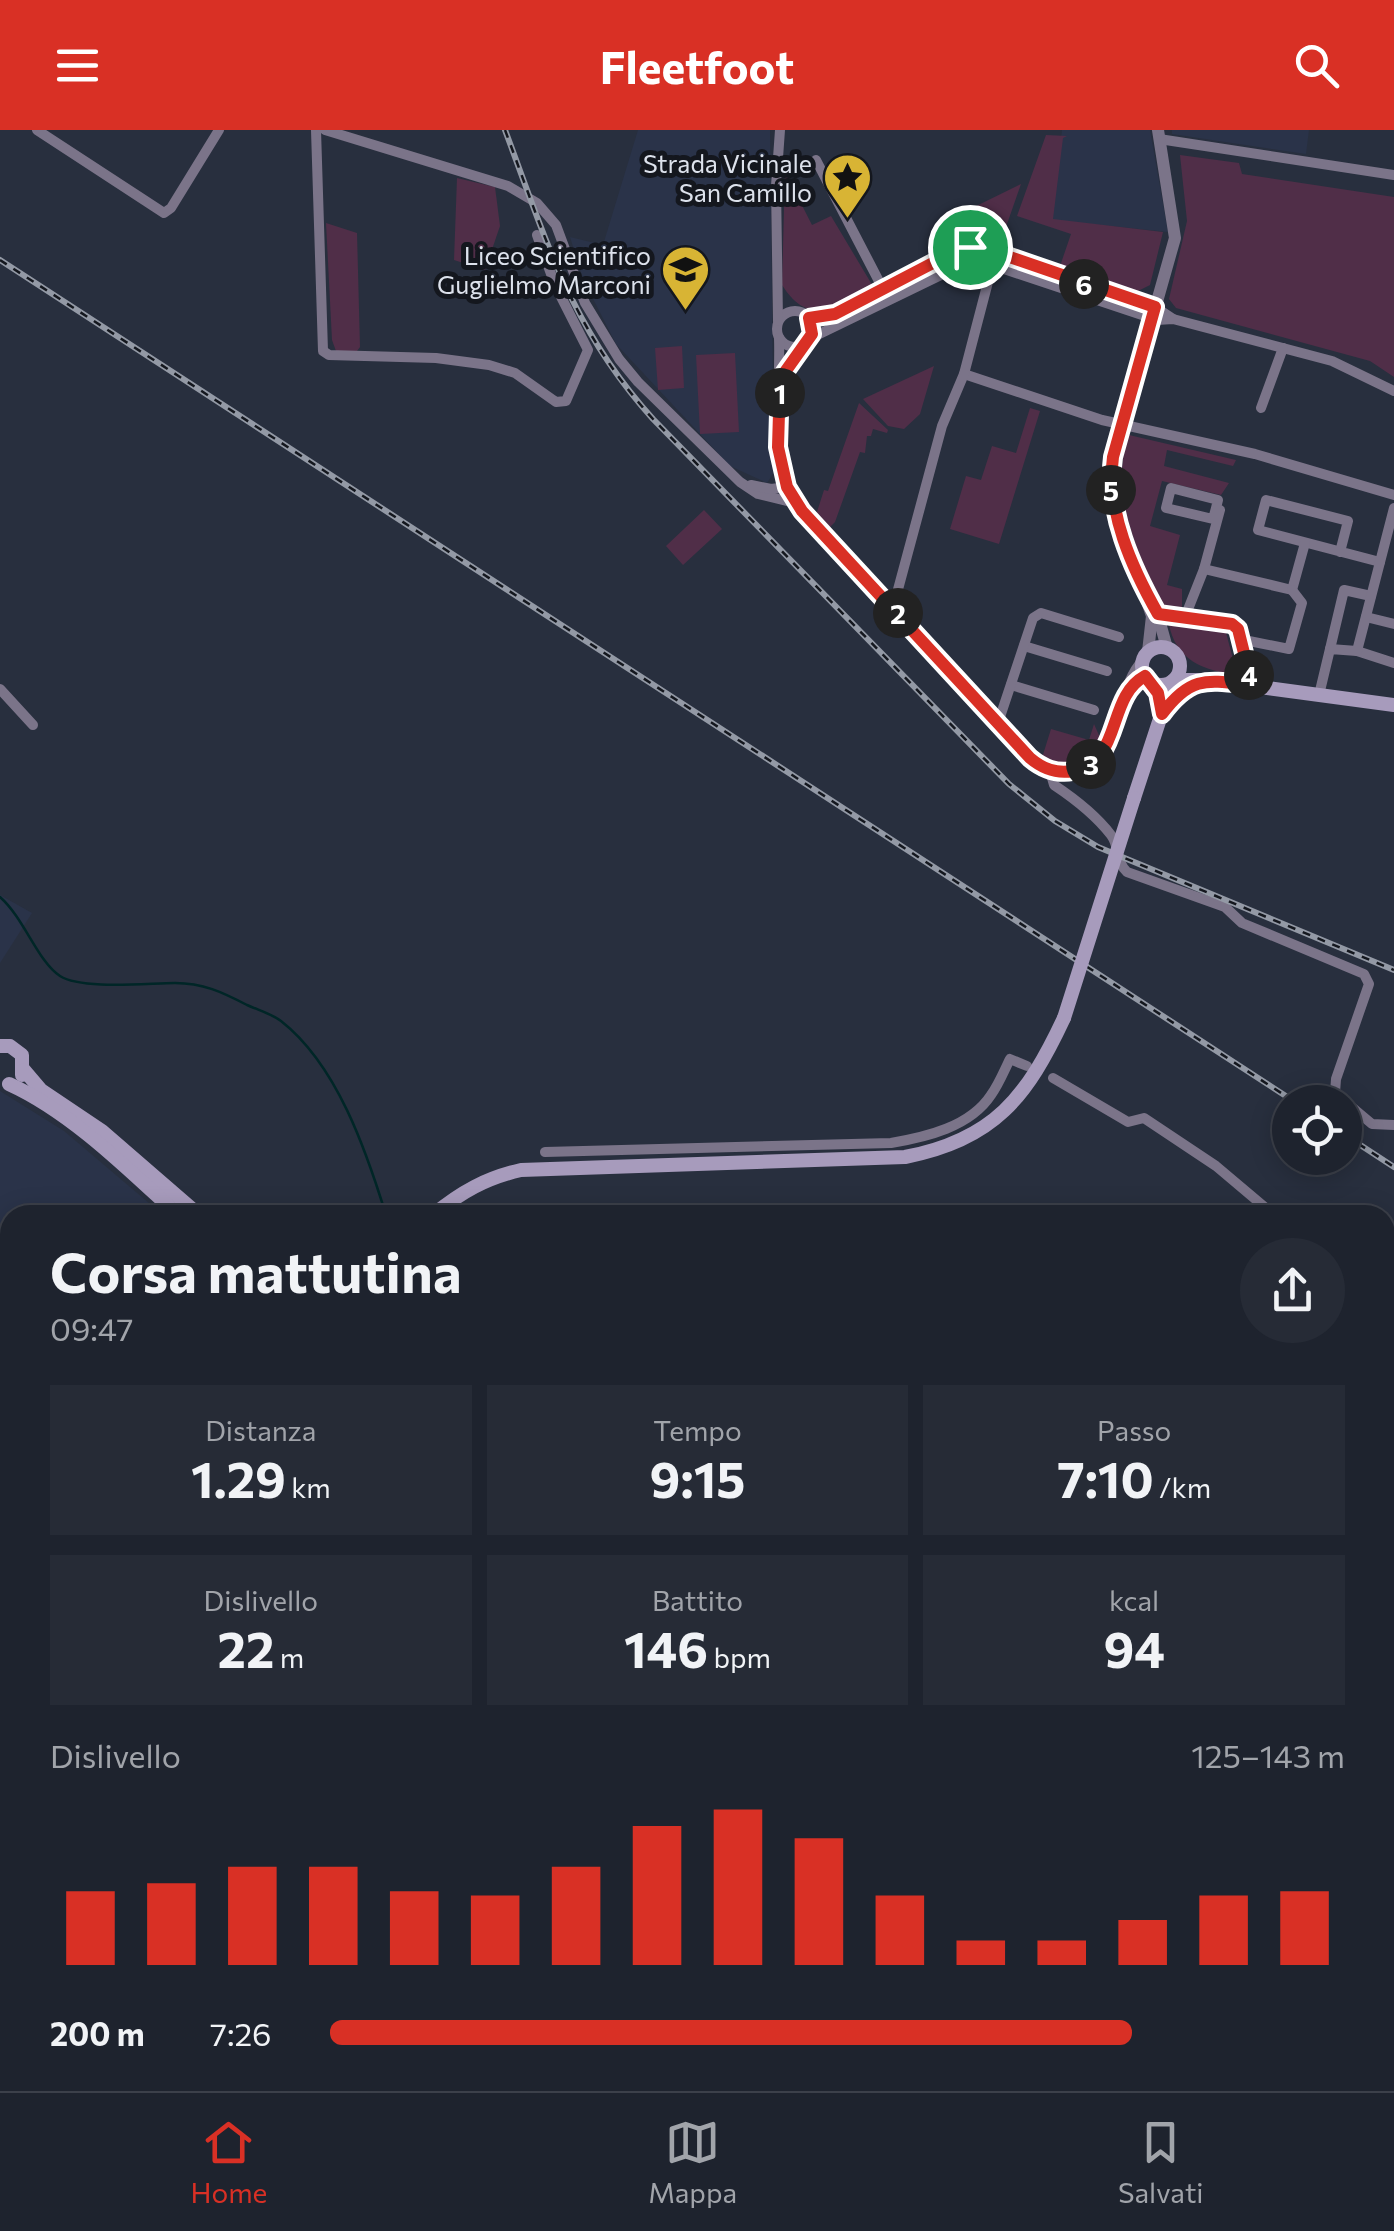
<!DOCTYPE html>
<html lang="it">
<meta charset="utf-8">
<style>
body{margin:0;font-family:Commissioner,sans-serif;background:#262b36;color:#f1f3f6;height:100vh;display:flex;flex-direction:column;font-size:38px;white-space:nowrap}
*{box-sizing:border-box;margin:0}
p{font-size:32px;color:#a1a4aa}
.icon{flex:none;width:55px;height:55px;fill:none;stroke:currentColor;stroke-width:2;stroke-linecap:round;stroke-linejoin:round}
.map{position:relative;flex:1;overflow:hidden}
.sheet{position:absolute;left:0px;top:1075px;width:1395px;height:888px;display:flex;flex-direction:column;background:#1e232e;border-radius:30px 30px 0 0;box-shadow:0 5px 25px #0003,0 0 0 2px #3c404a}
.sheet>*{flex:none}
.buttons{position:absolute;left:1272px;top:955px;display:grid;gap:20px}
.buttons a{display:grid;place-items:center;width:90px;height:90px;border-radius:50%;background:#1e232e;box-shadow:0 5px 25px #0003,0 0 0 2px #3c404a;font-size:50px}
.pin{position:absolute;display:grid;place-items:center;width:85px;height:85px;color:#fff;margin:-42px;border:5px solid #fff;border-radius:50%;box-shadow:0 2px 10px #0007}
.km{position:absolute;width:50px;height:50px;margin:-25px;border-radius:50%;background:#222;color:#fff;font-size:28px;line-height:50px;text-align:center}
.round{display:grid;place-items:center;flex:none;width:105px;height:105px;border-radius:52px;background:#262b36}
.head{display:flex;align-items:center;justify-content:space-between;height:170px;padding:0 50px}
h1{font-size:55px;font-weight:700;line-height:75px}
.metrics{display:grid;grid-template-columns:repeat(3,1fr);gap:15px;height:170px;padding:10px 50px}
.metrics div{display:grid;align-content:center;border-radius:0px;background:#262b36;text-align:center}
.metrics b{font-size:50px;font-weight:700}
.metrics small{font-size:28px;font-weight:400}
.metrics p{font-size:28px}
.chart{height:280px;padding:20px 50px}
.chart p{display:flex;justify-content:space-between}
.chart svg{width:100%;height:180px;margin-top:10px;stroke:#d93025;stroke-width:6}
ul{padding:0 50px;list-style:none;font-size:32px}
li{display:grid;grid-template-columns:160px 120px 1fr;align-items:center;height:75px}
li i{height:25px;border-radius:12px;background:#d93025}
header{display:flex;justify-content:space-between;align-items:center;height:130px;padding:0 50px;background:#d93025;color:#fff;font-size:45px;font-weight:700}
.dock{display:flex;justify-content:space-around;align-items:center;height:140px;border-top:2px solid #3c404a;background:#1e232e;font-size:28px;color:#a1a4aa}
.dock a{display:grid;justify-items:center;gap:5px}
.dock .selected{color:#d93025}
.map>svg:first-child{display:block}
</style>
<header><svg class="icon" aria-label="menu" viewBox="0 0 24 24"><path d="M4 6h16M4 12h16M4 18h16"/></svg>Fleetfoot<svg class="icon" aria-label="search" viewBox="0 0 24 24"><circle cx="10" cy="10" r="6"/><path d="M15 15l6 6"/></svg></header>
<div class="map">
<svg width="1394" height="1961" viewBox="0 0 1394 1961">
<rect width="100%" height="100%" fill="#282f3e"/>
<g fill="#2a3349">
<polygon points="638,0 770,0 774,342 767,353 730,336 616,214 583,149 570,107 603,115"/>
<polygon points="1062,0 1150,0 1168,102 1052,90"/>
<polygon points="1172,0 1309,0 1306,24 1172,4"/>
<polygon points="0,765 32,783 0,833"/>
<polygon points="0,961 64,1001 163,1085 10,1085 10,1814 0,1811"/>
<polygon points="0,1844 10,1846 10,1952 147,1953 138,1961 0,1961"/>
</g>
<g fill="#502e48">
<polygon points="1046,5 1067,6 1063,8 1053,89 1163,102 1150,155 1132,164 1059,139 1071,104 1017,86"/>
<polygon points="1180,25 1239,33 1242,44 1394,67 1394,247 1370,231 1176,178 1169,169 1187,91"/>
<path d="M785,42L812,95L831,86L874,158C837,176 810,199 782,155Z"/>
<polygon points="457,48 495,57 500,96 485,140 454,130"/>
<polygon points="1021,54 999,117 976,109 964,82"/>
<polygon points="326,93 357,103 360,217 357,221 336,221 332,210"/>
<polygon points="682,216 684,258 658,260 655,218"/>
<polygon points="735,223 739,302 700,304 696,225"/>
<polygon points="934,236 920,284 904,299 888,296 863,269"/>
<polygon points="859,273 888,300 887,303 873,299 871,306 867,306 865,323 860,322 835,392 828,399 816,385 824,360 828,361"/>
<polygon points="1030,278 1040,281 999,414 950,399 966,346 981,350 992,316 1016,323"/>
<path d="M1129,305L1236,330L1233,336L1167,320L1164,336L1229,353L1221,365L1162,351L1150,396L1180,405L1167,455L1182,459V481L1160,474C1138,419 1108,365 1129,305Z"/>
<polygon points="704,380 722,399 683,435 666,416"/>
<path d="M1169,494L1225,499L1237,544C1204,542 1175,529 1169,494Z"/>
<path d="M1094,594L1102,612C1085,636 1068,642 1041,631L1051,599L1089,610Z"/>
</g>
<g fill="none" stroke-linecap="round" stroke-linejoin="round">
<g stroke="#002627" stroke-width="2.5">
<path d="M0,767C24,788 38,832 60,846C82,860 148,853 175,853C203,853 222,862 247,875C258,880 272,884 281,891C337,935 366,1020 386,1085"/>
<polyline points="1385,1719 1394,1719"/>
<polyline points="1394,1745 1394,1763"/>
</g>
<g stroke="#7b7489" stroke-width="10">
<polyline points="37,0 164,83 171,78 219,0"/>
<polyline points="316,0 323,221 329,225 436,228 489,235 515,243 556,272 566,271 588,220 555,155 537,105"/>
<polyline points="325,0 508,56 537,73 556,95 585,173 619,229 638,252 740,352 758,364 795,373"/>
<polyline points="1159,9 1394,45"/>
<polyline points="816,30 883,159"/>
<circle cx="795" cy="199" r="18"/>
<polyline points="809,188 835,184 956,121 978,116 1155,177 1173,189"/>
<polyline points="778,191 776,56 780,0"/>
<path d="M779,208C781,263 769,322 795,373L1030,629C1044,639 1057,645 1074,641C1124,630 1113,561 1143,530"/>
<polyline points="809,209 974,129 1157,190 1173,189 1332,231 1394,261"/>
<polyline points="964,244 1102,290 1255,324 1394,365"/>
<polyline points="781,248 802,217"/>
<polyline points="1261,278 1283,218"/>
<polyline points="751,355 771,359 787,357"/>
<polyline points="1340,422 1348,391 1266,370 1258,400 1380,432"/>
<polyline points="1204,439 1292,460"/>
<polyline points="1292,460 1305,413"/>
<polyline points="893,478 942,296 964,244 994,129"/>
<polyline points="1158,484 1232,494 1238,499 1251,555"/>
<polyline points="1185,487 1204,439 1220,380 1216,378 1218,370 1171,358 1166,378 1213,389 1216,378"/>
<polyline points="1366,487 1394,494"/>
<polyline points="1239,509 1289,519 1302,473 1292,460"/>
<polyline points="1024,516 1107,541"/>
<polyline points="1330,519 1344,460 1371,466"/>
<polyline points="1357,521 1394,533"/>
<polyline points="1011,555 1094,580"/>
<polyline points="0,559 33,595"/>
<polyline points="1128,561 1145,546"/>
<polyline points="1319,565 1330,519 1357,521 1394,378"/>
<polyline points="997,596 1033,488 1041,483 1119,507"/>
<path d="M1050,641L1054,655C1075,669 1095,684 1111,705C1120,717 1116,732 1127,742L1225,777L1242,793L1364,844L1369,854L1336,949L1335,963L1372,994L1394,995"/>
<polyline points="1053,948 1128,992 1144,988 1216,1036 1274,1085"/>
<path d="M545,1022L891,1013C926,1007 970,997 991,965C999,954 1004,941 1010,929L1027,936"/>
<polyline points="1385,1146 1394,1151"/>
<polyline points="1385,1431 1394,1436"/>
<polyline points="1385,1527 1394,1512"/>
<polyline points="1145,1952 1181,1961"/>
<polyline points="431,1961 435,1952"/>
<polyline points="1185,1961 1220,1952"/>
</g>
<g stroke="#7b7489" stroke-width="12">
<polyline points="1157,482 1167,518"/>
<polyline points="1148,522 1152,486 1112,370 1110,348 1113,327 1175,108 1158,0"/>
<polyline points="0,1462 9,1445"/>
<polyline points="0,1679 10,1682"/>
<polyline points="124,1961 129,1952"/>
</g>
<g stroke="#a79bbc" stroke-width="14">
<circle cx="1161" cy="536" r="19"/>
<polyline points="1174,550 1208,550 1394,575"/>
<polyline points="1134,668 1172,552"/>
<polyline points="0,916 10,916 22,925 22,945"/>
<polyline points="24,940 41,960 102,1001 199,1085"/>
<path d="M9,954C71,982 129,1040 178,1085"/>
<path d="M433,1085C461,1062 486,1048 521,1040L905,1027C994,1010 1027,967 1064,888"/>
<polyline points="0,1824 10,1826"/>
<polyline points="0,1834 10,1836"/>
<polyline points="1385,1916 1394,1919"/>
<polyline points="285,1952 297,1961"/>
<polyline points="309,1952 319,1961"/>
</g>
<defs>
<g id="rail">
<path d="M505,0C547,112 571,198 653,289L1009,654L1055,691L1098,717L1394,840"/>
<polyline points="0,130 1295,972"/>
<polyline points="1345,1005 1394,1037"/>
</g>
</defs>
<use href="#rail" stroke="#9399a5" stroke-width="6"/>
<use href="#rail" stroke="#14171e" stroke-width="2.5" stroke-dasharray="8" stroke-linecap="butt"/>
<polyline stroke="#a79bbc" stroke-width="14" points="1064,888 1134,668"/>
</g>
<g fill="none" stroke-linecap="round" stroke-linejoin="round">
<defs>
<path id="route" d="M978,116L1155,177L1113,327C1106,381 1132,438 1158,484L1232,494L1238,499L1252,555C1207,550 1191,545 1162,584L1158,563L1145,546C1106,567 1123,632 1073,641C1056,644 1043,639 1030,628L802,381L787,357L778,317L780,249L812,204L809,188L835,184L956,121Z"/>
</defs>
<use href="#route" stroke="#fff" stroke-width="20"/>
<use href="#route" stroke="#d93025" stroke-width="12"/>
</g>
<defs>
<symbol id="sight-pin" viewBox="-11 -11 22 30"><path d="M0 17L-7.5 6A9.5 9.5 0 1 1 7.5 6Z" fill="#d8b434" stroke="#14171e"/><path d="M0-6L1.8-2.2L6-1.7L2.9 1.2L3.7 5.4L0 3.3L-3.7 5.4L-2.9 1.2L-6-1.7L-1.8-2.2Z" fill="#111"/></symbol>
<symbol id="school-pin" viewBox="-11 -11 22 30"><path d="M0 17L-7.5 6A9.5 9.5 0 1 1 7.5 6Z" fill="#d8b434" stroke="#14171e"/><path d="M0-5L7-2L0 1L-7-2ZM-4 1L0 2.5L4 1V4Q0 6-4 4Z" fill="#111"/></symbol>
</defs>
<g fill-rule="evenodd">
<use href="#sight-pin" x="820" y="20" width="55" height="75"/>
<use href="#school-pin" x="658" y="112" width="55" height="75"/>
</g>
<g text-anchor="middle" stroke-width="10" stroke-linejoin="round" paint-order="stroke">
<g font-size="25" fill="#dde2ec" stroke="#14171e" text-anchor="end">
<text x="812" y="43">Strada Vicinale<tspan x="812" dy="29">San Camillo</tspan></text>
<text x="651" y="135">Liceo Scientifico<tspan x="651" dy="29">Guglielmo Marconi</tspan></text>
</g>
</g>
</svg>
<div class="buttons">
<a><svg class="icon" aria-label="locate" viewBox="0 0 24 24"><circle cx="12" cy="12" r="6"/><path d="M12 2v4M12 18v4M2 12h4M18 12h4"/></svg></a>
</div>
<div class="pin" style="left:970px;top:117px;background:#1e9e55"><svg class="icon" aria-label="arrive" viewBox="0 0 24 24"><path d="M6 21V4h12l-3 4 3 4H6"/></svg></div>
<b class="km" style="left:780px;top:263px">1</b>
<b class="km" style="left:898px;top:483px">2</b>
<b class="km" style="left:1091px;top:634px">3</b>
<b class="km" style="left:1249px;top:545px">4</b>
<b class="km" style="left:1111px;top:360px">5</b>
<b class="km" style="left:1084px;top:154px">6</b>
<section class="sheet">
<div class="head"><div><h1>Corsa mattutina</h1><p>09:47</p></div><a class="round"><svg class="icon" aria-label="share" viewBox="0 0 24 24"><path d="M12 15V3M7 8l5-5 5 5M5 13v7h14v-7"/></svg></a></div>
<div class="metrics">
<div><p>Distanza</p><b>1.29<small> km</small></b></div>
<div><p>Tempo</p><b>9:15</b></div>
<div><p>Passo</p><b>7:10<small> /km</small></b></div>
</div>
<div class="metrics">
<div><p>Dislivello</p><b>22<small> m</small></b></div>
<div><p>Battito</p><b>146<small> bpm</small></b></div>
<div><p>kcal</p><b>94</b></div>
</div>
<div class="chart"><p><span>Dislivello</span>125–143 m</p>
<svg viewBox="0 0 160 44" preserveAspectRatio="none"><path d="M5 44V26M15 44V24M25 44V20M35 44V20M45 44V26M55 44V27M65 44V20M75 44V10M85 44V6M95 44V13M105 44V27M115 44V38M125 44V38M135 44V33M145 44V27M155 44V26"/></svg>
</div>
<ul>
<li><b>200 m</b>7:26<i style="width:79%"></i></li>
</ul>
</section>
</div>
<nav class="dock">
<a class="selected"><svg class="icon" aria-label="home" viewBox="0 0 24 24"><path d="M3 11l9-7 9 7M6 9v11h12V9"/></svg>Home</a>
<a><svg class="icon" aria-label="map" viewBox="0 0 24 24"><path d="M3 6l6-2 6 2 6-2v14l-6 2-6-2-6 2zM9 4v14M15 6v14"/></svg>Mappa</a>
<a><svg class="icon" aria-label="saved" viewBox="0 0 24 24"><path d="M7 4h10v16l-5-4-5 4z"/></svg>Salvati</a>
</nav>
